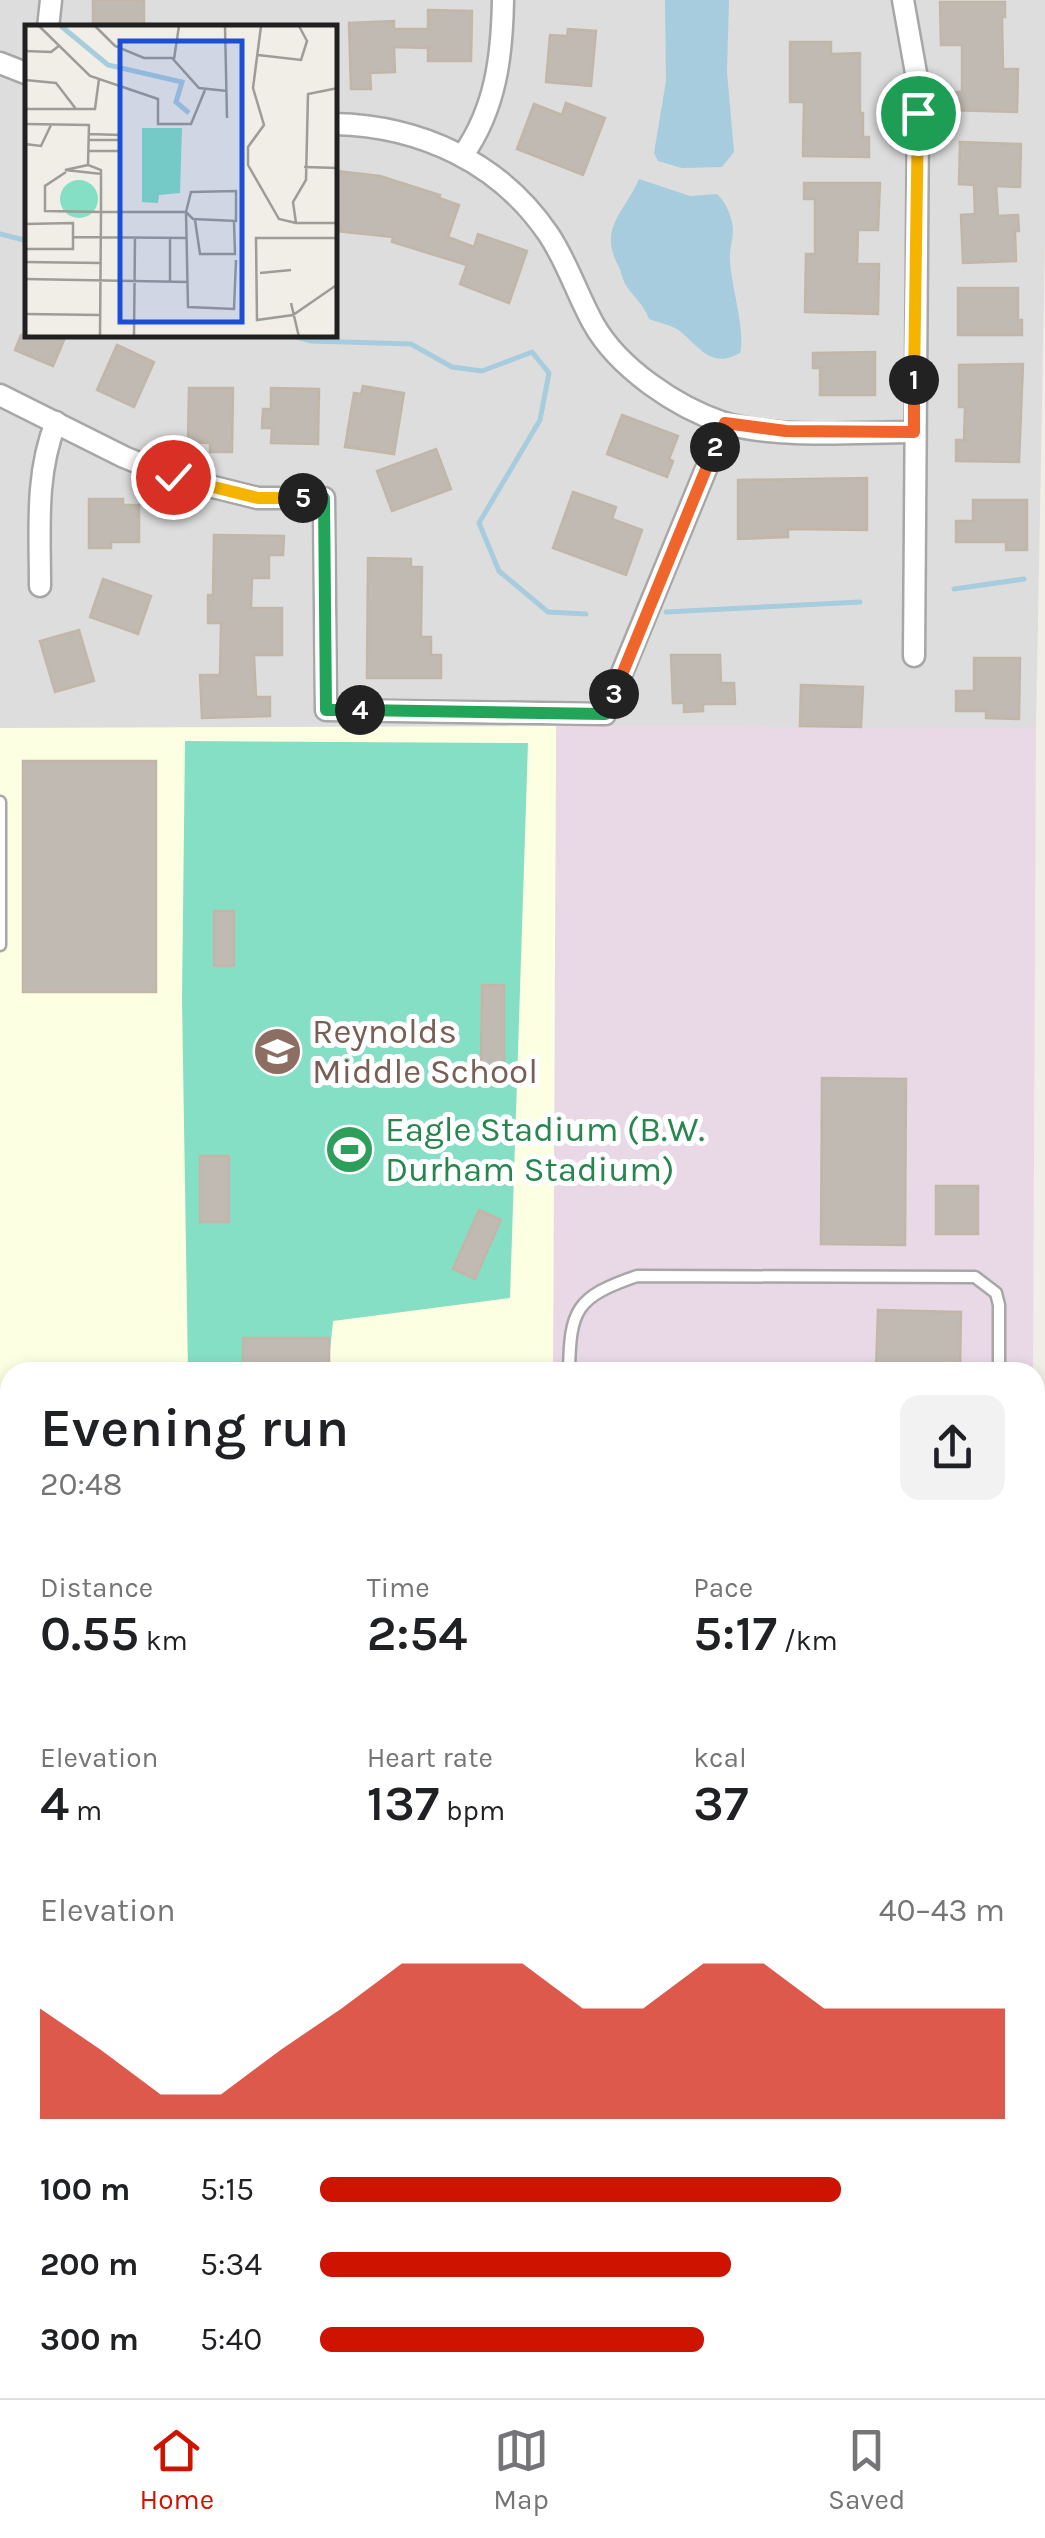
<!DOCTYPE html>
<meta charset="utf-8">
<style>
body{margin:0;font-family:Karla,sans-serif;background:#f2f2f2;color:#202124;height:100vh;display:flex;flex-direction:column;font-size:38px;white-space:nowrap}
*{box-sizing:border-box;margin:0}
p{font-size:32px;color:#757577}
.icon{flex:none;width:55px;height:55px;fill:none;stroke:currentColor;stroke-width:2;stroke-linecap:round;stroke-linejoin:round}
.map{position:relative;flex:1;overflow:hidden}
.panel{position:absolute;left:0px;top:1362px;width:1045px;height:1038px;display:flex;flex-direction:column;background:#fff;border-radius:30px 30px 0 0;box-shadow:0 5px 15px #0003}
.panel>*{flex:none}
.pin{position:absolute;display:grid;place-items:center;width:85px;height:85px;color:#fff;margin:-42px;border:5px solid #fff;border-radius:50%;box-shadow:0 2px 10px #0007}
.km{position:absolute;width:50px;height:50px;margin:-25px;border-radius:50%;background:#222;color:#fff;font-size:28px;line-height:50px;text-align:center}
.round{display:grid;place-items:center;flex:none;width:105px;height:105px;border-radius:20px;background:#f2f2f2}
.overview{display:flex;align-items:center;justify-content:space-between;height:170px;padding:0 40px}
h1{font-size:55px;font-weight:600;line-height:75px}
.metrics{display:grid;grid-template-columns:repeat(3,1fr);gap:15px;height:170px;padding:10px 40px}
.metrics div{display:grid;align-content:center}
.metrics b{font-size:50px;font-weight:600}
.metrics small{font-size:28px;font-weight:400}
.metrics p{font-size:28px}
.chart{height:280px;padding:20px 40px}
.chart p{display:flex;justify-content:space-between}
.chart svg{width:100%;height:180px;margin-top:10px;fill:#cf1301;opacity:.7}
ul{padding:0 40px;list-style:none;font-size:32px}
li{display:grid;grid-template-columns:160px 120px 1fr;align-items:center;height:75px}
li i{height:25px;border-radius:12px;background:#cf1301}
.tabs{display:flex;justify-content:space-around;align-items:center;height:140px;border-top:2px solid #e0e0e0;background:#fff;font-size:28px;color:#757577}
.tabs a{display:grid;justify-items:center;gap:5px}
.tabs .current{color:#cf1301}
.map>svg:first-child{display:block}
</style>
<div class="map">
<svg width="1045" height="2398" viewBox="0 0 1045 2398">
<rect width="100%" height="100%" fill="#f0eee6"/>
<g fill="#dedddd" fill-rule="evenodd">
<path d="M0,0H1045V243L1036,728H0ZM28,28H335V335H28Z"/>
<polygon points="1035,1540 1045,1540 1045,2398 1026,2398 1027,2390 1035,2390"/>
</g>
<polygon fill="#e9d8e5" points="556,726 1036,728 1033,1372 553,1372"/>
<polygon fill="#fcffe1" points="556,726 553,1372 10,1372 10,1523 0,1523 0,728"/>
<polygon fill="#85dfc4" points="185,741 528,743 510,1298 333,1321 328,1372 188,1372 182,1000"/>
<g fill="#a7ccde">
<polygon points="665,0 729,0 727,72 734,152 722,167 682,168 658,161 654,153 666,81"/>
<path d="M639,179L690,196L717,194C726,202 732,217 733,229C733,240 729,250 730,261C731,285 746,332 740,353C712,369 700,348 681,332C673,325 659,323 649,319C644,305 635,298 627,287C622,280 622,272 618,265C598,228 625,212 639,179Z"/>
</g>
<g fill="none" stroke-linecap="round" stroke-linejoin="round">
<g stroke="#a7ccde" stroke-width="5">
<polyline points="0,234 28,241"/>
<polyline points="290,335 311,341 411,344 452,367 482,371 532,352 549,373 540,420 479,523 499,571 548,612 586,614"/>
<polyline points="954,589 1024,579"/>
<polyline points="666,612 860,602"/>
</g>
</g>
<g fill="#c1bab2" stroke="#c2b6a8" stroke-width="2.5">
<rect x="93" y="0" width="51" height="28"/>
<polygon points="940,2 1005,2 1005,17 1002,17 1003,69 1018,69 1017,112 947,110 947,92 962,92 962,45 941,45"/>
<polygon points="428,10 472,11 471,61 428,61 428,48 394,47 395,72 370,73 371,89 351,89 349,23 394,21 394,29 428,29"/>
<polygon points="568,29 596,31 591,86 546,82 550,35 567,36"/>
<polygon points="790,42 831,42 831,54 860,53 860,113 863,113 863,137 869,137 869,157 803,156 804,102 790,102"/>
<polygon points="566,103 605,118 583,175 517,149 534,104 562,115"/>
<polygon points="960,142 1021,144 1020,187 996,186 998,216 1018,215 1019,231 1015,231 1016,261 963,263 961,215 975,214 974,185 959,184"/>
<polygon points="337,171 380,176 440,195 439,198 459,205 448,237 474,247 478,234 527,251 509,303 460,284 467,265 392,242 393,237 335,231"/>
<polygon points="804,183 880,183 878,230 858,230 857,264 879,264 878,314 805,312 806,254 815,254 815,199 804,199"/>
<polygon points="958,288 1018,288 1018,320 1022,320 1022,335 958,335"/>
<polygon points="21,335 66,335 53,366 15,350"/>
<polygon points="117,345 154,362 134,407 97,390"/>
<polygon points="875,352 875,395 820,395 820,368 813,368 813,353"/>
<polygon points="1023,364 1019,462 956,461 956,440 964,440 965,407 959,407 959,365"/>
<polygon points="363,386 404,393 394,454 345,447 354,393 361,394"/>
<polygon points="189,388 233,388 232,452 210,452 210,443 188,442"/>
<polygon points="271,388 319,389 318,444 271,443 272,428 262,428 263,409 271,409"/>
<polygon points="622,415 678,436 669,459 673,461 667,477 607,454"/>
<polygon points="436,449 451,489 392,511 377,471"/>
<polygon points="867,478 867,530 788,529 788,537 738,539 738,480"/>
<polygon points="573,492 616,507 612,519 642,530 626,575 553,548"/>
<polygon points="89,499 123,499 123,505 139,505 139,542 111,542 111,548 89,548"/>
<polygon points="973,500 1027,500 1027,550 1006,550 1006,542 956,542 956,521 973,521"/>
<polygon points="214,535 284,536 283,555 269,555 269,578 252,578 251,608 282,608 282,655 254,655 256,697 270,697 270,716 202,718 200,675 220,675 221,623 208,623 208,595 213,595"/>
<polygon points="368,558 411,559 411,567 422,567 421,637 431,637 431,655 441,655 441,678 367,678"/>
<polygon points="103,579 151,596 138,634 90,617"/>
<polygon points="79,630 94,681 55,692 40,641"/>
<polygon points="671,655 720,655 721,683 734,683 735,704 703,704 703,711 684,712 684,703 673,703"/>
<polygon points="974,658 1020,658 1019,719 986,718 986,711 956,711 956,691 974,691"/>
<polygon points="801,685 863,687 861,727 800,726"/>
<rect x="23" y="761" width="133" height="231"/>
<rect x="214" y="911" width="20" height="55"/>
<polygon points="482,985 504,985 504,1071 481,1071"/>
<polygon points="822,1078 906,1079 905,1245 821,1244"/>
<rect x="200" y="1156" width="29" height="66"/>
<rect x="936" y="1186" width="42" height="48"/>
<polygon points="479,1210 501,1220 475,1279 453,1269"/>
<polygon points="878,1310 961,1312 960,1372 876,1372"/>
<rect x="243" y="1338" width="86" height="34"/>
</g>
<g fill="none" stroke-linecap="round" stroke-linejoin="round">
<defs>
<g id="service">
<polyline points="0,802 0,945"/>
<path d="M569,1372C570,1309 576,1297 637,1276L975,1277L996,1293L999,1305V1372"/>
<polyline points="0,1488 10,1492"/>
</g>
<g id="minor">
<polyline points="903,0 916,73 918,113 914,656"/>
<polyline points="48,28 51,0"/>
<polyline points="0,63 28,74"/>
<path d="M335,124C420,126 500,162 549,235C567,262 577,294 593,323C618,368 676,407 724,423C776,439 858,432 913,432"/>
<path d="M463,155C496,108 502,56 503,0"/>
<polyline points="0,395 124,457 173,477 258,498 324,498 326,710 605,714 725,423"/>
<path d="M40,586C40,530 35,474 56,422"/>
<polyline points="0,1674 10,1674"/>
<polyline points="0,2049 10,2049"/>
<polyline points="123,2390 123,2398"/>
</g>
</defs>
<use href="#service" stroke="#a7a7a7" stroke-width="15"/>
<use href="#minor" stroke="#a7a7a7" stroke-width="25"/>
<use href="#service" stroke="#fff" stroke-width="10"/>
<use href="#minor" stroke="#fff" stroke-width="20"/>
</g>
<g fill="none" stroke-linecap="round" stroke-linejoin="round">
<defs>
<polyline id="split-1" points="914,380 918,113"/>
<polyline id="split-2" points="715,447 725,423 786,431 914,432 914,380"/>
<polyline id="split-3" points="614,694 715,447"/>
<polyline id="split-4" points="360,710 605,714 614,694"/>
<polyline id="split-5" points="303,498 324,498 326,710 360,710"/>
<polyline id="split-6" points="173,477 258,498 303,498"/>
</defs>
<use href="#split-1" stroke="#fff" stroke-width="20"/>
<use href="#split-2" stroke="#fff" stroke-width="20"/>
<use href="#split-3" stroke="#fff" stroke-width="20"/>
<use href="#split-4" stroke="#fff" stroke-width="20"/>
<use href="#split-5" stroke="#fff" stroke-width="20"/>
<use href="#split-6" stroke="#fff" stroke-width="20"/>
<use href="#split-1" stroke="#f5b400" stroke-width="12"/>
<use href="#split-2" stroke="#f0652b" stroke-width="12"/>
<use href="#split-3" stroke="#f0652b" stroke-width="12"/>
<use href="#split-4" stroke="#22a559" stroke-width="12"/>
<use href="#split-5" stroke="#22a559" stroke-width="12"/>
<use href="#split-6" stroke="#f5b400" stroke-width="12"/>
</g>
<defs>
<symbol id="school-disc" viewBox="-11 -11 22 22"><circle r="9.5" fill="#8d6e63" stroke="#fff"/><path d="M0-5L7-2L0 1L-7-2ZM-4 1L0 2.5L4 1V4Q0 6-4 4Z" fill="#fff"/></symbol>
<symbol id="stadium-disc" viewBox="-11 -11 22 22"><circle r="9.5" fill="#2e9e5b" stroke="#fff"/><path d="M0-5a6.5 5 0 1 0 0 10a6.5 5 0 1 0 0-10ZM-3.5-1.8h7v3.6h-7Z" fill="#fff"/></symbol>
</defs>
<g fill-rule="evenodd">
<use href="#school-disc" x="250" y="1024" width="55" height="55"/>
<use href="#stadium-disc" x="322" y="1122" width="55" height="55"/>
</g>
<g text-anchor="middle" stroke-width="10" stroke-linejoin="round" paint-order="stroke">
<g font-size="35" fill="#785e54" stroke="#fff" text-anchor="start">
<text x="312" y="1043">Reynolds<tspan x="312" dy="40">Middle School</tspan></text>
</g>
<g font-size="35" fill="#27864d" stroke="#fff" text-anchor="start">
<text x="385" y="1141">Eagle Stadium (B.W.<tspan x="385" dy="40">Durham Stadium)</tspan></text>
</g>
</g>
<g transform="translate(25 25)">
<rect width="312" height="312" fill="#f0eee6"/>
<path d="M117,103H157L155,168L134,170L133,178L117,177ZM35 174a19 19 0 1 1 38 0a19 19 0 1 1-38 0Z" fill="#85dfc4"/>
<path fill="none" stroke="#a7ccde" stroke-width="5" d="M36,1L83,40L157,57L151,77L164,88"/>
<path fill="none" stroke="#9d9c97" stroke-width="2.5" d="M14,1L65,51L133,74V99H166L180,65M70,1L90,21L119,33H147L174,63L202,66M200,1L202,93M236,1L228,63L239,100L223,122V140L254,194L271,198M0,26L26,27L35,20M233,30L276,35L282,16L274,1M149,34L154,1M0,55L31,58L51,84M313,63L283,69L281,155L268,177L271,198H313M0,84H70L74,54M0,99L65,100M64,115H95M0,119L16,121L26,100M64,126H95V110L64,109M63,140L40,145L77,149M279,142L313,143M41,147L20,161V186L76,187V145L63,140L64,100M166,167L211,166V196L168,194L161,187ZM170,195L175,229H210L209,197M0,199L48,198V224H0M48,212L162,213M313,213H231L232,295L268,290L313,259M0,237L76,238M235,248L266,245M0,254L163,257M145,256V214M266,278L274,312M0,289L75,290M75,312L76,187H161L163,282L209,284L211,235M109,312L110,212"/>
<path fill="#1d4ed8" fill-opacity="0.15" stroke="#1d4ed8" stroke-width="5" d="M95,16H217V297H95Z"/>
<rect width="312" height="312" fill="none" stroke="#202020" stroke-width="5"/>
</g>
</svg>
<div class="pin" style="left:918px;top:113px;background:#1e9e55"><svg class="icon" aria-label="arrive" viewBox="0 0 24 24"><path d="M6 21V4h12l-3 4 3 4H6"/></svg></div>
<div class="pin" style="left:173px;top:477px;background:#d93025"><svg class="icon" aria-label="check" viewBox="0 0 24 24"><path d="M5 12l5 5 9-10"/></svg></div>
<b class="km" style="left:914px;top:380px">1</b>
<b class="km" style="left:715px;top:447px">2</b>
<b class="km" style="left:614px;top:694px">3</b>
<b class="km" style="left:360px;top:710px">4</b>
<b class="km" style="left:303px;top:498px">5</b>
<section class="panel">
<div class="overview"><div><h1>Evening run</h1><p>20:48</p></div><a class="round"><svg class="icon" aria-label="share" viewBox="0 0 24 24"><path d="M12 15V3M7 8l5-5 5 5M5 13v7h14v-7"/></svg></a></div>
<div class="metrics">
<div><p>Distance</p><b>0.55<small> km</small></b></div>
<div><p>Time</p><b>2:54</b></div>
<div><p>Pace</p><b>5:17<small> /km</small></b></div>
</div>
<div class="metrics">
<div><p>Elevation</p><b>4<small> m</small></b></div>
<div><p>Heart rate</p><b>137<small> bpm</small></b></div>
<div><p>kcal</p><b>37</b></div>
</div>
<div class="chart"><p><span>Elevation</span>40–43 m</p>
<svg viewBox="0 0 160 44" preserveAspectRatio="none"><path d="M0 44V17L10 27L20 38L30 38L40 27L50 17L60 6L70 6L80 6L90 17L100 17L110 6L120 6L130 17L140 17L150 17L160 17V44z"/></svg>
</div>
<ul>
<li><b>100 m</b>5:15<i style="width:76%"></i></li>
<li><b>200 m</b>5:34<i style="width:60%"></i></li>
<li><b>300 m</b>5:40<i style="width:56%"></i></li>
</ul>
</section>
</div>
<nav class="tabs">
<a class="current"><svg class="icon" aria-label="home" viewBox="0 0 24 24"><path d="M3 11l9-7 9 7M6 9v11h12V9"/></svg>Home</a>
<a><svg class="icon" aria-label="map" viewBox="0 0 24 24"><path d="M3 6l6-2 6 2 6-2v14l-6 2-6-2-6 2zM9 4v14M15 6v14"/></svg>Map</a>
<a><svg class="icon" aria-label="saved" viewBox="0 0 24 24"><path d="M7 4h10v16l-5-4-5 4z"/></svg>Saved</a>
</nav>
